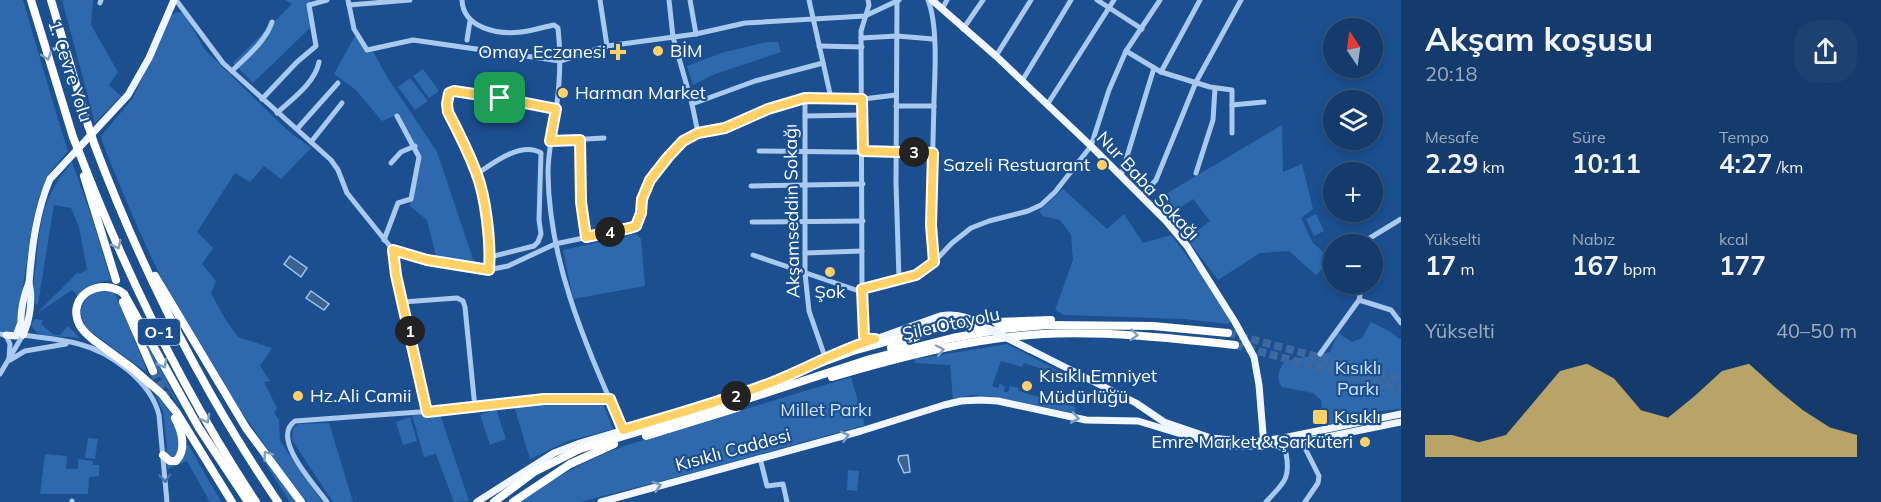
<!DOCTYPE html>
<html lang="tr">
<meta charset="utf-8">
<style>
body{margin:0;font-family:Mulish,sans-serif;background:#1d4271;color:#f1f3f6;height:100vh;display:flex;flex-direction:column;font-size:22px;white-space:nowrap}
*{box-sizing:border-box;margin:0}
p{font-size:20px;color:#9dadc1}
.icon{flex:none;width:33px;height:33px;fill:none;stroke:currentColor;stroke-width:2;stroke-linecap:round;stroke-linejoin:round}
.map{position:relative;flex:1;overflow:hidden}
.sheet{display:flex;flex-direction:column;background:#143b6b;width:480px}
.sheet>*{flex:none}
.needle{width:39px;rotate:347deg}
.tools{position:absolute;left:1323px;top:18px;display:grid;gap:12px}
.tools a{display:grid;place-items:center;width:60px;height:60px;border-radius:50%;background:#143b6b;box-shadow:0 3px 9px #0003,0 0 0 2px #33557e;font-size:30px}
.pin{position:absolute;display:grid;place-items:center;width:51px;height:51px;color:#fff;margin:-26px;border-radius:12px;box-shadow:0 3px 9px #0006}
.km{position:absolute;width:30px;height:30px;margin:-15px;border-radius:50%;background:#222;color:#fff;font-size:16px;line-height:30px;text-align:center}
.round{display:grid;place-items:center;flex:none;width:63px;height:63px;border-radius:24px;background:#1d4271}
.headline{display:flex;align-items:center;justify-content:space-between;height:102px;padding:0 24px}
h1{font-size:33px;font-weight:700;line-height:45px}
.stats{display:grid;grid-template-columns:repeat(3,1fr);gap:9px;height:102px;padding:6px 24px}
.stats div{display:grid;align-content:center}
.stats b{font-size:26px;font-weight:700}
.stats small{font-size:16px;font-weight:400}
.stats p{font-size:16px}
.chart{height:168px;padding:12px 24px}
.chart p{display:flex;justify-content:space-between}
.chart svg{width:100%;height:108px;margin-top:6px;fill:#ffd166;opacity:.7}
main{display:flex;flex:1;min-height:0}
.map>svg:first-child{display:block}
</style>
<main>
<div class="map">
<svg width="1401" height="502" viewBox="0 0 1401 502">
<rect width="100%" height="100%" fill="#1b4f8f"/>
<g fill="#2e69ad">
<polygon points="0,0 23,0 56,113 68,151 50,172 38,199 32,227 17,325 14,332 0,331"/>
<polygon points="62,0 93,0 91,25 118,72 109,85 121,96 95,123"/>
<polygon points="285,0 310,0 311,27 253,83 233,63 292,4"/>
<path d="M176,12L184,13L205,50L286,129L311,148L281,179L264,166L250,182L235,173L197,232L213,248L202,264L216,281L211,293L225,319L238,337L272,348L260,366L270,381L264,382L277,408L274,413L279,420L280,441L322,502H307C251,430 198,351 157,269C137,228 120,186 103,144L101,136L133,98L171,15Z"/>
<polygon points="355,36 374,53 387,77 437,152 474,262 436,256 427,220 410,206 419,154 394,116 382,121 356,90 334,74"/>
<polygon points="766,42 778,42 781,52 715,74 693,85 687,66 721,53"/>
<polygon points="423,69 439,91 429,98 413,76"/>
<polygon points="410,78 428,101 415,110 398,87"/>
<polygon points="1282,125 1283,172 1302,164 1313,209 1301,218 1313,243 1333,260 1316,275 1289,251 1260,253 1218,280 1187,239 1210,221 1193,199 1169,215 1154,201"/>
<path d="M72,162L93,221L111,281C96,281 88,286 78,296L72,290L36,314L78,272L79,274L87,270L79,227L71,208L54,205L38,304L36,305C32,292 34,276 36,263C40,220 43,196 72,162Z"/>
<polygon points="1063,189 1107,229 1124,214 1143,243 1171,235 1199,272 1231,322 1228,324 1184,319 1064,315 1055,310 1073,260 1071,235 1060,220 1043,216 1039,211"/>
<polygon points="1316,214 1324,231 1314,236 1306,219"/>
<polygon points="636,234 641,239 645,286 573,299 563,250"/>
<path d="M101,290L114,291L145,365L146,372L87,329C75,309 81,298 101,290Z"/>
<polygon points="127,302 182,411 156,370"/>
<polygon points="34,319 42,320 43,321 41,324 54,335 60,335 68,326 80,338 42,335 36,332 31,325"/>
<path d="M1371,322L1391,332L1399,339L1401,338V409L1380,411L1324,426L1321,400L1313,393L1282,387C1275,378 1279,369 1285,361L1330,352L1338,333L1352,342L1362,338Z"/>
<polygon points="1007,344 1078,381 1024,363 1022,367 1001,361 992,386 998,388 1000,383 1005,387 1004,392 1008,392 1010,386 1019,388 1018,391 1076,407 1074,413 995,397 973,395 953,399 950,365 915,363 915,359"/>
<path d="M851,377L865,425L696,472L580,502H519C553,478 584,461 624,446Z"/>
<path d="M154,391C169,405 189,437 175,457L168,456L166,452L167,447L163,412Z"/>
<polygon points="602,401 613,429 568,441 530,459 514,406"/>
<polygon points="496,409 506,439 490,445 480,415"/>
<polygon points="439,411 469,501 454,502 436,454 424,457 412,415"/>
<polygon points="410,417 417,441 403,445 396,422"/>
<polygon points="329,423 353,502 333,502 292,440 293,428 298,424"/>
<polygon points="243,428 298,502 290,502"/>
<polygon points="88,438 98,439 95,459 85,458"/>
<path d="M188,444L221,502H210L187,461L168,469L167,464C180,467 181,453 188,444Z"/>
<polygon points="45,454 67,456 66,469 78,469 78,459 93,461 93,465 99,465 99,476 89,477 88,494 40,494"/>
<polygon points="848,470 859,471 857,491 847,490"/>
</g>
<g fill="#3c6290" stroke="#9cc4f0" stroke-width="1.5">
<polygon points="290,256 307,268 301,277 284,264"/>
<polygon points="311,291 329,304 324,310 306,298"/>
<polygon points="908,455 910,472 904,473 898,460 899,456"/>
</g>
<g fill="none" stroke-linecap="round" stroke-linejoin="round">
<g stroke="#3d69a0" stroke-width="8" stroke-dasharray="8 4" stroke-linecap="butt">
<polyline points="1228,333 1401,379"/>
<polyline points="1235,345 1401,389"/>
<polyline points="153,371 167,398"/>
</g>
<g stroke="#a9c9ee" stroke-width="5">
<polyline points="176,0 223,63 331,160 338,170 347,193 393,250 427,260 488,270 508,266 555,244 631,228 636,226 641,213 642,199 650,180 674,149 683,141 698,133 725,128 768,109 805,98 863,99 896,95"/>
<polyline points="348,0 354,29 367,50 413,40 560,61 607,46 696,34 745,23 865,16 899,0"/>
<path d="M462,0C463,28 498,35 521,32C532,31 543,27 554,25L558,28C561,55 560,83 556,110C553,131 548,152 548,173C549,265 587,347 623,430"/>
<polyline points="600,0 607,46"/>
<polyline points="669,0 673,37 692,104 698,133"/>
<polyline points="690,0 696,34"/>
<polyline points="809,0 831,98"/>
<polyline points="868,0 869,5 861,31 862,289 864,336 867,339 874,339"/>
<path d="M928,0C938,25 935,73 934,100C933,154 930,208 934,261"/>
<polyline points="1097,0 1142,29"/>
<polyline points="897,1 896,183 899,279"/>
<polyline points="100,3 101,0"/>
<polyline points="349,5 410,0"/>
<polyline points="942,9 947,0"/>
<polyline points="963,29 983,0"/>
<polyline points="861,38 897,36 933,39"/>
<polyline points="467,40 470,21"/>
<polyline points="819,46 862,47"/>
<polyline points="1126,51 1161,72 1210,87 1232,90 1232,133"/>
<polyline points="996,56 1031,0"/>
<path d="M232,71C246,57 266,41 272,22"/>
<polyline points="1161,72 1200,0"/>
<polyline points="1022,81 1071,0"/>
<polyline points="805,98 805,273 809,311 825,357"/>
<polyline points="262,99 297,62 316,46 309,5 327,0"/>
<polyline points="692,104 755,81 823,63"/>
<polyline points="1047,105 1114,0"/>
<polyline points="1232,105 1264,102"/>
<polyline points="896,106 934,106"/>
<path d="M277,113C292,99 315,83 319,62"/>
<polyline points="805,116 863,115"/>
<polyline points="297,129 338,83"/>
<polyline points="580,140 581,202 586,237"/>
<polyline points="550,141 604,138"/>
<polyline points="311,142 342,103"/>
<polyline points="759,151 933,153"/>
<polyline points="391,163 401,152 415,146"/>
<polyline points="1196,173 1213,120 1215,88"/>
<path d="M477,174C493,163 521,141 541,153L539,220L541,234L538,242L534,246L490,257"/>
<polyline points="1121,176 1154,68"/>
<polyline points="751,186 863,184"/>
<polyline points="1141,197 1156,180 1196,82 1241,0"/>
<polyline points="752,222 863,221"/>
<polyline points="384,240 398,203 411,199 419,157 397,116"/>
<polyline points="1365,244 1365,241 1401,219"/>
<polyline points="393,250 396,275 427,412"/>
<polyline points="805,253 862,251"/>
<polyline points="753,255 856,290 916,275 934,262 952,243 971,228 989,221 1028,211 1041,205 1055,192 1091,146 1109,90 1126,51 1160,0"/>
<polyline points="488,270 489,242 477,174 448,112 447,104 449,93 462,91 556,109"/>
<polyline points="1357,284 1355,287 1360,295 1359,300"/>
<polyline points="403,302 457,298 463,301 465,307 475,408"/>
<polyline points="0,334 6,335 10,344 9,359"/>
<polyline points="1320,354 1359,300 1391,310 1401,323"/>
<polyline points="10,360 25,351 66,344"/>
<path d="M0,374L23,335C42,338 61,339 79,344C111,352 151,382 159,415L167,502"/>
<polyline points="1302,442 1319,476 1318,483 1305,502"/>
<polyline points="760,458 767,486 783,484 787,502"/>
<polyline points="72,501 72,502"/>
<path d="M327,502C315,485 270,438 295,421L433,411L544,399H610"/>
<path d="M1266,502C1283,483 1291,480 1286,453L1277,445"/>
</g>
<g stroke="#f0f6ff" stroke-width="7">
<polyline points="932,0 996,56 1091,146 1166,221 1187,246 1235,322 1254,357 1259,385 1264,446"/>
<polyline points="6,335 16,336 20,325"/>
<path d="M23,335C18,320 23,297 29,283C32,247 36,212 50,179L128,95L149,58L174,0"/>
<path d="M23,335C30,320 33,299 29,283"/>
<polyline points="1029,349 1136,403 1164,422 1211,438 1252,442 1283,438 1401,414"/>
<path d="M828,356L940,316C956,313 970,317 984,326"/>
<polyline points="477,502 554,453 580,443 732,398 816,363"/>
<polyline points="601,502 861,431 944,405 961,401 980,400 998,401 1086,420 1138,421 1214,444 1231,446 1264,446 1302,442 1401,422"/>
</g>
<g stroke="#fff" stroke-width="8">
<polyline points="31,0 73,137"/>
<polyline points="51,0 88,125"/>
<path d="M95,146C142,270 203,392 278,502"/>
<path d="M79,152C126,274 184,393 256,502"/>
<polyline points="84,176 116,280"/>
<polyline points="155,276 246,428 301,502"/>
<polyline points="124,294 199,428 248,502"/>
<polyline points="123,302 153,371"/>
<polyline points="996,322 1051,320"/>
<polyline points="95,341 132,368 162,394 177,413 232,502"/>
<path d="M891,348C910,342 933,325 952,323C964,322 977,326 989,329"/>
<polyline points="812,366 853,351 907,336"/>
<path d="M832,377C899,357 973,338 1043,334C1107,331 1171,338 1235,345"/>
<polyline points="646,436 737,408"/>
<path d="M163,455L170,461H176C187,450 182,431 175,418"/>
<polyline points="494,502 534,472 580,449 735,403 870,359 952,338 1003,329 1047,325 1153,326 1228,333"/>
<polyline points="513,502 570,464 614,444"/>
</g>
<polyline stroke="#f0f6ff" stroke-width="7" points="989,329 1029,349"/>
<g stroke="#fff" stroke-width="8">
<polyline points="88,125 95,146"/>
<polyline points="73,137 79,152"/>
<path d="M95,341C89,336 83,332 79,324C66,295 102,276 124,294"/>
</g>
</g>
<defs><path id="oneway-chevron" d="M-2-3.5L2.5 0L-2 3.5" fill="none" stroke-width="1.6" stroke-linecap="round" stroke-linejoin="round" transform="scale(1.5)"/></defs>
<g stroke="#829ec1">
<use href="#oneway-chevron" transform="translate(47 56) rotate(72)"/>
<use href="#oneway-chevron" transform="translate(117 245) rotate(64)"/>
<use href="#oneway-chevron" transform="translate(1134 335) rotate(5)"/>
<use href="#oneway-chevron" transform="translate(940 350) rotate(-12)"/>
<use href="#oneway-chevron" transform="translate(163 364) rotate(62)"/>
<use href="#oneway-chevron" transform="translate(206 419) rotate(61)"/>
<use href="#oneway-chevron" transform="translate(267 455) rotate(-126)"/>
</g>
<g stroke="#7b9ac1">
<use href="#oneway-chevron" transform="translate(1075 418) rotate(10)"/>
<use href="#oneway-chevron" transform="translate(845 436) rotate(-15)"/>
<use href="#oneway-chevron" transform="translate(657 486) rotate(-16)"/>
</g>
<use stroke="#4674ac" href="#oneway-chevron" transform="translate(165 478) rotate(86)"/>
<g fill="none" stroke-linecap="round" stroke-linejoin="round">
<defs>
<path id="route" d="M454,91L500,98L556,109L550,141L580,140L581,202L586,237L630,228L636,226L641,213L642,199L650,180L668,157L683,141L698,133L725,128L768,109L805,98L862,99L863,151L933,153L931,225L934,262L916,275L862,289L864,336L867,339H875C839,350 808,368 773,382C724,401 673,415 623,430L610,399H544L427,412L396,275L393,250L427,260L489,270C491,243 486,197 476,172C468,151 458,131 448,112L447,104L449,93Z"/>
</defs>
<use href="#route" stroke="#fff" stroke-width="12"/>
<use href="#route" stroke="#ffd166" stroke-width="8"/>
</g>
<g fill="#ffd166" stroke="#1b4f8f" stroke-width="2">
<circle cx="658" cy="51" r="6"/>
<path d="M615 43h6v6h6v6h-6v6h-6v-6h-6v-6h6z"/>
<circle cx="563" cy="93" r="6"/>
<circle cx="1102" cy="165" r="6"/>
<circle cx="830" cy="272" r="6"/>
<circle cx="1027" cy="386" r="6"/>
<circle cx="298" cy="396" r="6"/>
<rect x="1312" y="409" width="16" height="16" rx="3"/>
<circle cx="1365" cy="442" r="6"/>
</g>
<g text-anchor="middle" stroke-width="4.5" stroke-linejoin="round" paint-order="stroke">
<rect fill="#1b4f8f" stroke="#bbcadd" stroke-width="1.5" x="138" y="319" width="42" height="26" rx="4.5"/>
<g font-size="16" font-weight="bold" fill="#fff">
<text x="159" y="338">O-1</text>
</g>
<g font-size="18" fill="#fff" stroke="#1b4f8f" text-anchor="start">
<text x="670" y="57">BİM</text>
<text x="606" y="58" text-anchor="end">Omay Eczanesi</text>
<text x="575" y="99">Harman Market</text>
<text x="1090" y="171" text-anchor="end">Sazeli Restuarant</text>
<text x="830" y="298" text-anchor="middle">Şok</text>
<text x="1039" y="382">Kısıklı Emniyet<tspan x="1039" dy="21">Müdürlüğü</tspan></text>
<text x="310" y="402">Hz.Ali Camii</text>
<text x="1334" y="423">Kısıklı</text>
<text x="1353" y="448" text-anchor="end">Emre Market &amp; Şarküteri</text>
</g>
<g font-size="18" fill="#fff" stroke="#1b4f8f">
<text transform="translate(70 71) rotate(72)" y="6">1. Çevre Yolu</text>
<text transform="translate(1148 186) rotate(47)" y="6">Nur Baba Sokağı</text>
<text transform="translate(792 211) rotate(-91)" y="6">Akşamseddin Sokağı</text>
<text transform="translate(951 324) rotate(-12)" y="6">Şile Otoyolu</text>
<text transform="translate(733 450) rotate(-15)" y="6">Kısıklı Caddesi</text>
</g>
<g font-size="18" fill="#cfe3fa" stroke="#1b4f8f">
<text x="1358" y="374">Kısıklı<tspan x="1358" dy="21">Parkı</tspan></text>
<text x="826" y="416">Millet Parkı</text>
</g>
</g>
</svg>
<div class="tools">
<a><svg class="needle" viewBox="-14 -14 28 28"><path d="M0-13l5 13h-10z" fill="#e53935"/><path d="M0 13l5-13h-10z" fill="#9dadc1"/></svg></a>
<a><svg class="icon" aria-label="layers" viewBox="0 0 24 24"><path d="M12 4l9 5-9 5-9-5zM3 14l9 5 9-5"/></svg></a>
<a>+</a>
<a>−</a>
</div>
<div class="pin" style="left:500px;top:98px;background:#1e9e55"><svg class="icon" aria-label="arrive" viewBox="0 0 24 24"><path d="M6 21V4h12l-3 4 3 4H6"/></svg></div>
<b class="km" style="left:410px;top:331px">1</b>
<b class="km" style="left:736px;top:396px">2</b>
<b class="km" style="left:914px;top:152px">3</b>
<b class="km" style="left:610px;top:232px">4</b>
</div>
<section class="sheet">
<div class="headline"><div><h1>Akşam koşusu</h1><p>20:18</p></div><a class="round"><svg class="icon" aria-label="share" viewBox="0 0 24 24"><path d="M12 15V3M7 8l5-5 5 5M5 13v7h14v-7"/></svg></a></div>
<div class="stats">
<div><p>Mesafe</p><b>2.29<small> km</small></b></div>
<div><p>Süre</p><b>10:11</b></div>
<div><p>Tempo</p><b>4:27<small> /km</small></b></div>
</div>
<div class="stats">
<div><p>Yükselti</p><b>17<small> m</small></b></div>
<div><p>Nabız</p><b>167<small> bpm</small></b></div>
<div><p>kcal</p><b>177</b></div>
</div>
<div class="chart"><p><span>Yükselti</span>40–50 m</p>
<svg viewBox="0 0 160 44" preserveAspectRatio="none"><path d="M0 44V35L10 35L20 38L30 35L40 22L50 9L60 6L70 12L80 25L90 28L100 19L110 9L120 6L130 16L140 25L150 32L160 35V44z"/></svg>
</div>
</section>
</main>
